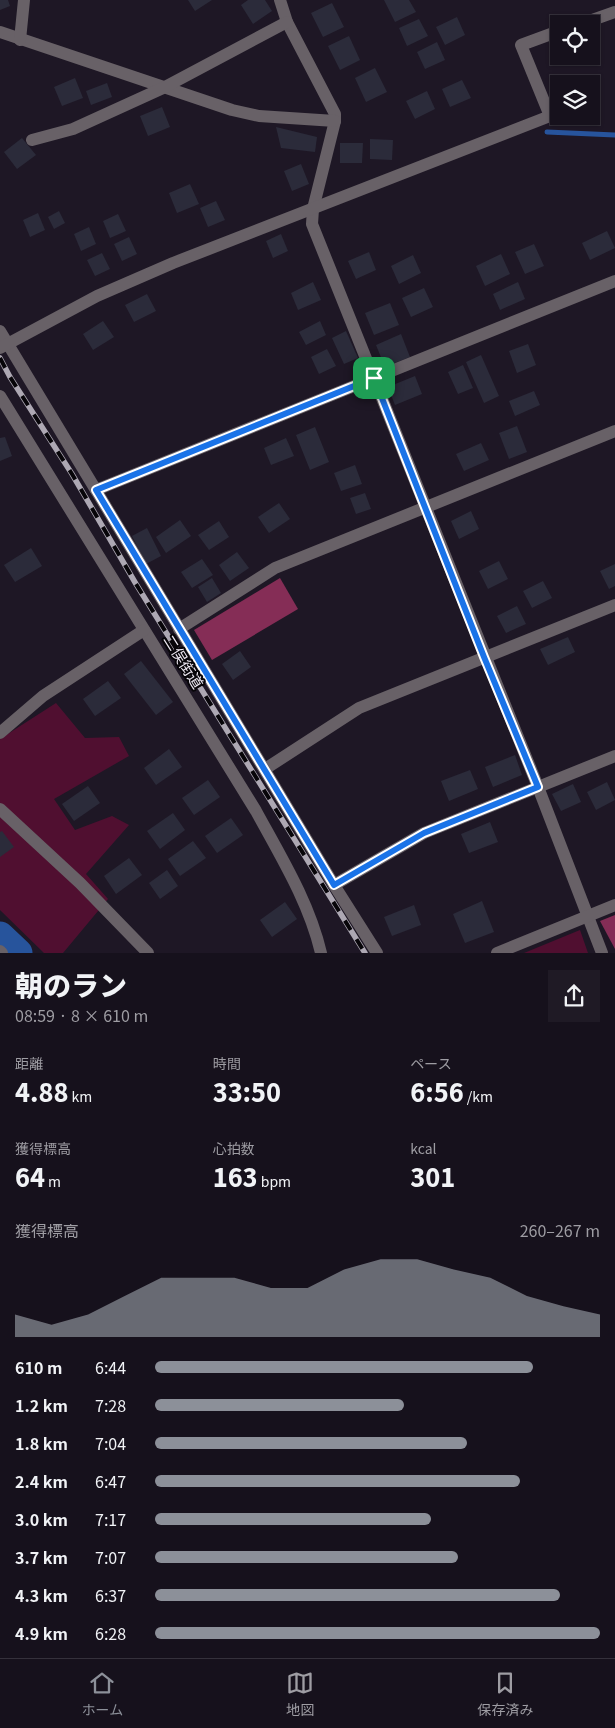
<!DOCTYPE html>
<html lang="ja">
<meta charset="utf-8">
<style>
body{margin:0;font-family:Georgia,"Noto Sans JP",serif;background:#1f1a25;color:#f1f3f6;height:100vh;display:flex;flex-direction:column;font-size:19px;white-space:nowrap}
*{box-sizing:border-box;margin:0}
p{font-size:16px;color:#9e9da3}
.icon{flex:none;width:28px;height:28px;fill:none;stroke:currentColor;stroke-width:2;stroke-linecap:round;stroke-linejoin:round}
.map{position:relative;height:953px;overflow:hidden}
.drawer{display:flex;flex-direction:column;background:#16111c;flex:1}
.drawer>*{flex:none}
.fabs{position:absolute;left:550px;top:15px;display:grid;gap:10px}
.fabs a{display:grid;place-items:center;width:50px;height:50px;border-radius:0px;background:#16111c;box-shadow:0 1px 4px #0004,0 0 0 1px #35313b;font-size:25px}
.pin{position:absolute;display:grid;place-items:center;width:42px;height:42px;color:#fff;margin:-21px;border-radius:10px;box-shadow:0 2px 8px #0006}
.round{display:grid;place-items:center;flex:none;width:52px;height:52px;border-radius:0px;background:#1f1a25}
.headline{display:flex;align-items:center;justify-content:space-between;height:85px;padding:0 15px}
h1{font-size:28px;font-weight:800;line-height:38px}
.metrics{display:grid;grid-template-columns:repeat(3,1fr);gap:8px;height:85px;padding:5px 15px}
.metrics div{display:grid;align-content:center}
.metrics b{font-size:25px;font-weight:800}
.metrics small{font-size:14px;font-weight:400}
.metrics p{font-size:14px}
.chart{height:140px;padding:10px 15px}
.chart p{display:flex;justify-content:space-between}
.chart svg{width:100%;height:90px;margin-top:5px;fill:#8c9099;opacity:.7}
ul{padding:0 15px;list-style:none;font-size:16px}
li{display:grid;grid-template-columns:80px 60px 1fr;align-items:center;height:38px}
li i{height:12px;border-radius:6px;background:#8c9099}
.tab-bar{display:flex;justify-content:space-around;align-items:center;height:70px;border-top:1px solid #35313b;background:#16111c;font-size:14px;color:#9e9da3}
.tab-bar a{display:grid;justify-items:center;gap:2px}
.tab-bar .selected{color:#8c9099}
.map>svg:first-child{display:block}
</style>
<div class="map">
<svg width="615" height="953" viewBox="0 0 615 953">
<rect width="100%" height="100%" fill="#1e1725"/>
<g fill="#500f30">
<polygon points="56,703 85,738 119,737 129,756 54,799 75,830 112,816 129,825 86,874 108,899 63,953 44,953 0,910 0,739"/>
<polygon points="580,930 588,953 524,953"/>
</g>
<g fill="#852d56">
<polygon points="280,578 298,609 212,660 194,630"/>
<polygon points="615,915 615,949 600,921"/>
</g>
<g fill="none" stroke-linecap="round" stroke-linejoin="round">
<polyline stroke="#27549c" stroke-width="5" points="547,132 615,135"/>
<polyline stroke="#27549c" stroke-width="29" points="0,936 18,953"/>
</g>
<g fill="#2b2b3a">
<polygon points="0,0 8,0 10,6 0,10"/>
<polygon points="188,0 212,0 195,11"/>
<polygon points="248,0 265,0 272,11 253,24 241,5"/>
<polygon points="384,0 409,0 416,12 395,22"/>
<polygon points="332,3 344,27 323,37 311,13"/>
<polygon points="457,17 465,35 445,45 436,27"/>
<polygon points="419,19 428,36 407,46 399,28"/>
<polygon points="349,36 360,60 340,70 328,46"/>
<polygon points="437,42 445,60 425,69 417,52"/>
<polygon points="375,68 387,92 366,102 355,78"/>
<polygon points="75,78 83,98 62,106 54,87"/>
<polygon points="462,80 471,98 450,107 442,89"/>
<polygon points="107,83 112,97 91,105 86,91"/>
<polygon points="427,91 435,109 415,119 406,101"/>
<polygon points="162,107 170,127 148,136 140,116"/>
<polygon points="276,127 317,137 315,152 281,148"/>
<polygon points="22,138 36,155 17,169 4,152"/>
<polygon points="370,139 393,140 392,160 370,159"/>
<polygon points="340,143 363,143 362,163 340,163"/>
<polygon points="301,164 309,184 292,191 284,171"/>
<polygon points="190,184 199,204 177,213 169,193"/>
<polygon points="216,201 225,220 208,227 200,208"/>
<polygon points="59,211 65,223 54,229 48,217"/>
<polygon points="38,213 45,230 30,237 23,220"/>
<polygon points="118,214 126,231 110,238 103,221"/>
<polygon points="89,227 96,244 81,251 74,234"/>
<polygon points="607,231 615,248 590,260 582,243"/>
<polygon points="281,234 288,251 273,258 266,241"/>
<polygon points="129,237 137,254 122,261 114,244"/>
<polygon points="534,244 544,266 525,274 515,252"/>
<polygon points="369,252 376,270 356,279 348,261"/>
<polygon points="102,253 110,269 95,276 87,260"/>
<polygon points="501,254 510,274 485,286 476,266"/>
<polygon points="413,255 421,273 399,284 391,266"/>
<polygon points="313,282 321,300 298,310 291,293"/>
<polygon points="518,282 525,299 500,310 493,294"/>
<polygon points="424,288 433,307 411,317 402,298"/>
<polygon points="147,294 156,311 134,322 125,305"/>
<polygon points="390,303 399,325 374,335 365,313"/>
<polygon points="103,321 114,337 93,350 83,334"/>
<polygon points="320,321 326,335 306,345 299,332"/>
<polygon points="346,331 358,358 344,364 332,338"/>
<polygon points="401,334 410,357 385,367 376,345"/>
<polygon points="528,344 536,365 517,373 509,351"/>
<polygon points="327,349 336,366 319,374 311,357"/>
<polygon points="481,355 499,396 484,403 466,362"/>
<polygon points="463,365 473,388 458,394 448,372"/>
<polygon points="415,376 422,394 395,405 388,387"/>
<polygon points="534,391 540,405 515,416 509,401"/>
<polygon points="517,426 527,452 509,459 499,433"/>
<polygon points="315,427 329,462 310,470 296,435"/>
<polygon points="5,437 12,456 0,461 0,438"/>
<polygon points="286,438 294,456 271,465 264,448"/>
<polygon points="481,443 489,460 464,471 456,454"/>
<polygon points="355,465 362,484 341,491 334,473"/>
<polygon points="365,493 371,509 356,514 350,498"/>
<polygon points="279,503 290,519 269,533 258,517"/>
<polygon points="471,511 479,529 459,539 451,521"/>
<polygon points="180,520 191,536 166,553 156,537"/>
<polygon points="219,521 229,537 209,550 198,535"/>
<polygon points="147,528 161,556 146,564 132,536"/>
<polygon points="31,548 42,566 15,582 4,565"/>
<polygon points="237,552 249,568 230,581 219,565"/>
<polygon points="202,559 213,575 192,588 181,572"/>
<polygon points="499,561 508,579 488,589 479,571"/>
<polygon points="615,564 615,586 609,589 600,571"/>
<polygon points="212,578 221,593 207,602 198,587"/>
<polygon points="543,581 552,598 532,608 523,591"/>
<polygon points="517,606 526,624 506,633 497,616"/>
<polygon points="568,637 575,652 548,665 540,649"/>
<polygon points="240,651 251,667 233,680 222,664"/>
<polygon points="141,661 173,702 156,715 124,674"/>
<polygon points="108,681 121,698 95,716 83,699"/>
<polygon points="169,749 182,767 156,785 144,768"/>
<polygon points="515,755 522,775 493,787 485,767"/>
<polygon points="470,770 478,789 449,801 441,781"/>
<polygon points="208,780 220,797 194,815 182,798"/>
<polygon points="607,782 615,800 596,810 587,792"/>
<polygon points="573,784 581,802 561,811 552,794"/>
<polygon points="88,786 100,803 74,821 62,804"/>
<polygon points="173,813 185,830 160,849 147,831"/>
<polygon points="231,818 243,835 217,853 205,836"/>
<polygon points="490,822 498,842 469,853 461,834"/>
<polygon points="2,831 14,847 0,857 0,832"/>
<polygon points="193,841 206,858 180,876 168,859"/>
<polygon points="129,858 142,875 116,894 104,876"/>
<polygon points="167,870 178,886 160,899 149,883"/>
<polygon points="482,901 494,932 465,943 453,914"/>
<polygon points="285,902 297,919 272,937 260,920"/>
<polygon points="414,905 421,925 392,936 384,917"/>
</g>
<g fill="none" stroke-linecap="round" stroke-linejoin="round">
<g stroke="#686167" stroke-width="12">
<polyline points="280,0 287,22 335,114 335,121 313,209 312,224 538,787 602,953"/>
<polyline points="581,24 615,12"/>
<polyline points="0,32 232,110 259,116 335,121"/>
<polyline points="20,40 24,0"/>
<polyline points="32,140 73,129 163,88 287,22"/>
<polyline points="0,331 334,885 377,953"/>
<polyline points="0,348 97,296 173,263 550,116 521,45 559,31"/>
<path d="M0,396L256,811C281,857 309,902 321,953"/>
<polyline points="96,490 615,281"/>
<polyline points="179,629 275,568 615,431"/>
<polyline points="0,733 43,696 144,630"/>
<polyline points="265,769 359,708 615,605"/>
<polyline points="0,809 80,883 148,953"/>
<polyline points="334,885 424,833 615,756"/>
<polyline points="0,951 2,953"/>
<polyline points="497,953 615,905"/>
</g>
<defs>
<polyline id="rail" points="0,358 10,377 72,474 136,584 365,953"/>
</defs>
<use href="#rail" stroke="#ada8b3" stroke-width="5.5"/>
<use href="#rail" stroke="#070509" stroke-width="4" stroke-dasharray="11" stroke-linecap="butt"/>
</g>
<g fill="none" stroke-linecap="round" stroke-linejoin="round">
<defs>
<polygon id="route" points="374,378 484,657 538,787 424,833 334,885 96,490"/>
</defs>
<use href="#route" stroke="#fff" stroke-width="10"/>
<use href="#route" stroke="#1a73e8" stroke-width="6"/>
</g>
<g text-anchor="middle" stroke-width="4" stroke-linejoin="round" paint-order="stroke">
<g font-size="15" fill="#efeaf4" stroke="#070509">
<text transform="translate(183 662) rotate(58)" y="5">二俣街道</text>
</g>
</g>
</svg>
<div class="fabs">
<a><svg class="icon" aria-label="locate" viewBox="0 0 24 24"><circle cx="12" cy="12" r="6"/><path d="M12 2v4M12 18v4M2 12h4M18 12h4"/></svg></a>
<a><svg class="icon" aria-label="layers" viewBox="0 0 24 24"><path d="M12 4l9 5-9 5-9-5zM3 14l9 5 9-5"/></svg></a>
</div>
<div class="pin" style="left:374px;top:378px;background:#1e9e55"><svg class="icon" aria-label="arrive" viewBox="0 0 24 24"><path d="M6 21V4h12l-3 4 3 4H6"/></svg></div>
</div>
<section class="drawer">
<div class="headline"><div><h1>朝のラン</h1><p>08:59 · 8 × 610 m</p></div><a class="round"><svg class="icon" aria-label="share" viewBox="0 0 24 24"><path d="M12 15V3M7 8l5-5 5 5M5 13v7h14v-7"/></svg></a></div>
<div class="metrics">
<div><p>距離</p><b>4.88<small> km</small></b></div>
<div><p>時間</p><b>33:50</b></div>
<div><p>ペース</p><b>6:56<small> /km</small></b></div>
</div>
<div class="metrics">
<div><p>獲得標高</p><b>64<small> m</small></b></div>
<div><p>心拍数</p><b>163<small> bpm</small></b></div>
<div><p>kcal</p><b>301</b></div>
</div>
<div class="chart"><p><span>獲得標高</span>260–267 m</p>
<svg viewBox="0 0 160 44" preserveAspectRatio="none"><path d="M0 44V33L10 38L20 33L30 24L40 15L50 15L60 15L70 20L80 20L90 11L100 6L110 6L120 11L130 15L140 24L150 29L160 33V44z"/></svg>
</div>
<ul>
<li><b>610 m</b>6:44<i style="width:85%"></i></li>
<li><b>1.2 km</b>7:28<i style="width:56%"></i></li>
<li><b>1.8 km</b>7:04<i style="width:70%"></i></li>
<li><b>2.4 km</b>6:47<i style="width:82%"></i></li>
<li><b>3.0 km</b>7:17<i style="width:62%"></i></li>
<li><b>3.7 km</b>7:07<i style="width:68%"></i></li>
<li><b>4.3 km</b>6:37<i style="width:91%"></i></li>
<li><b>4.9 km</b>6:28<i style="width:100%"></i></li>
</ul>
</section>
<nav class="tab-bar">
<a class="selected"><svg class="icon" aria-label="home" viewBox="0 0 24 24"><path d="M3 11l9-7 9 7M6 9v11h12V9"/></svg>ホーム</a>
<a><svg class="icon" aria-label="map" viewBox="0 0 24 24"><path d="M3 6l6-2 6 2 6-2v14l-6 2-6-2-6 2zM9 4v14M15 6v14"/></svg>地図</a>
<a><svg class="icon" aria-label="saved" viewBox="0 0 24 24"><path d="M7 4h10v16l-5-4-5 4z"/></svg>保存済み</a>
</nav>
